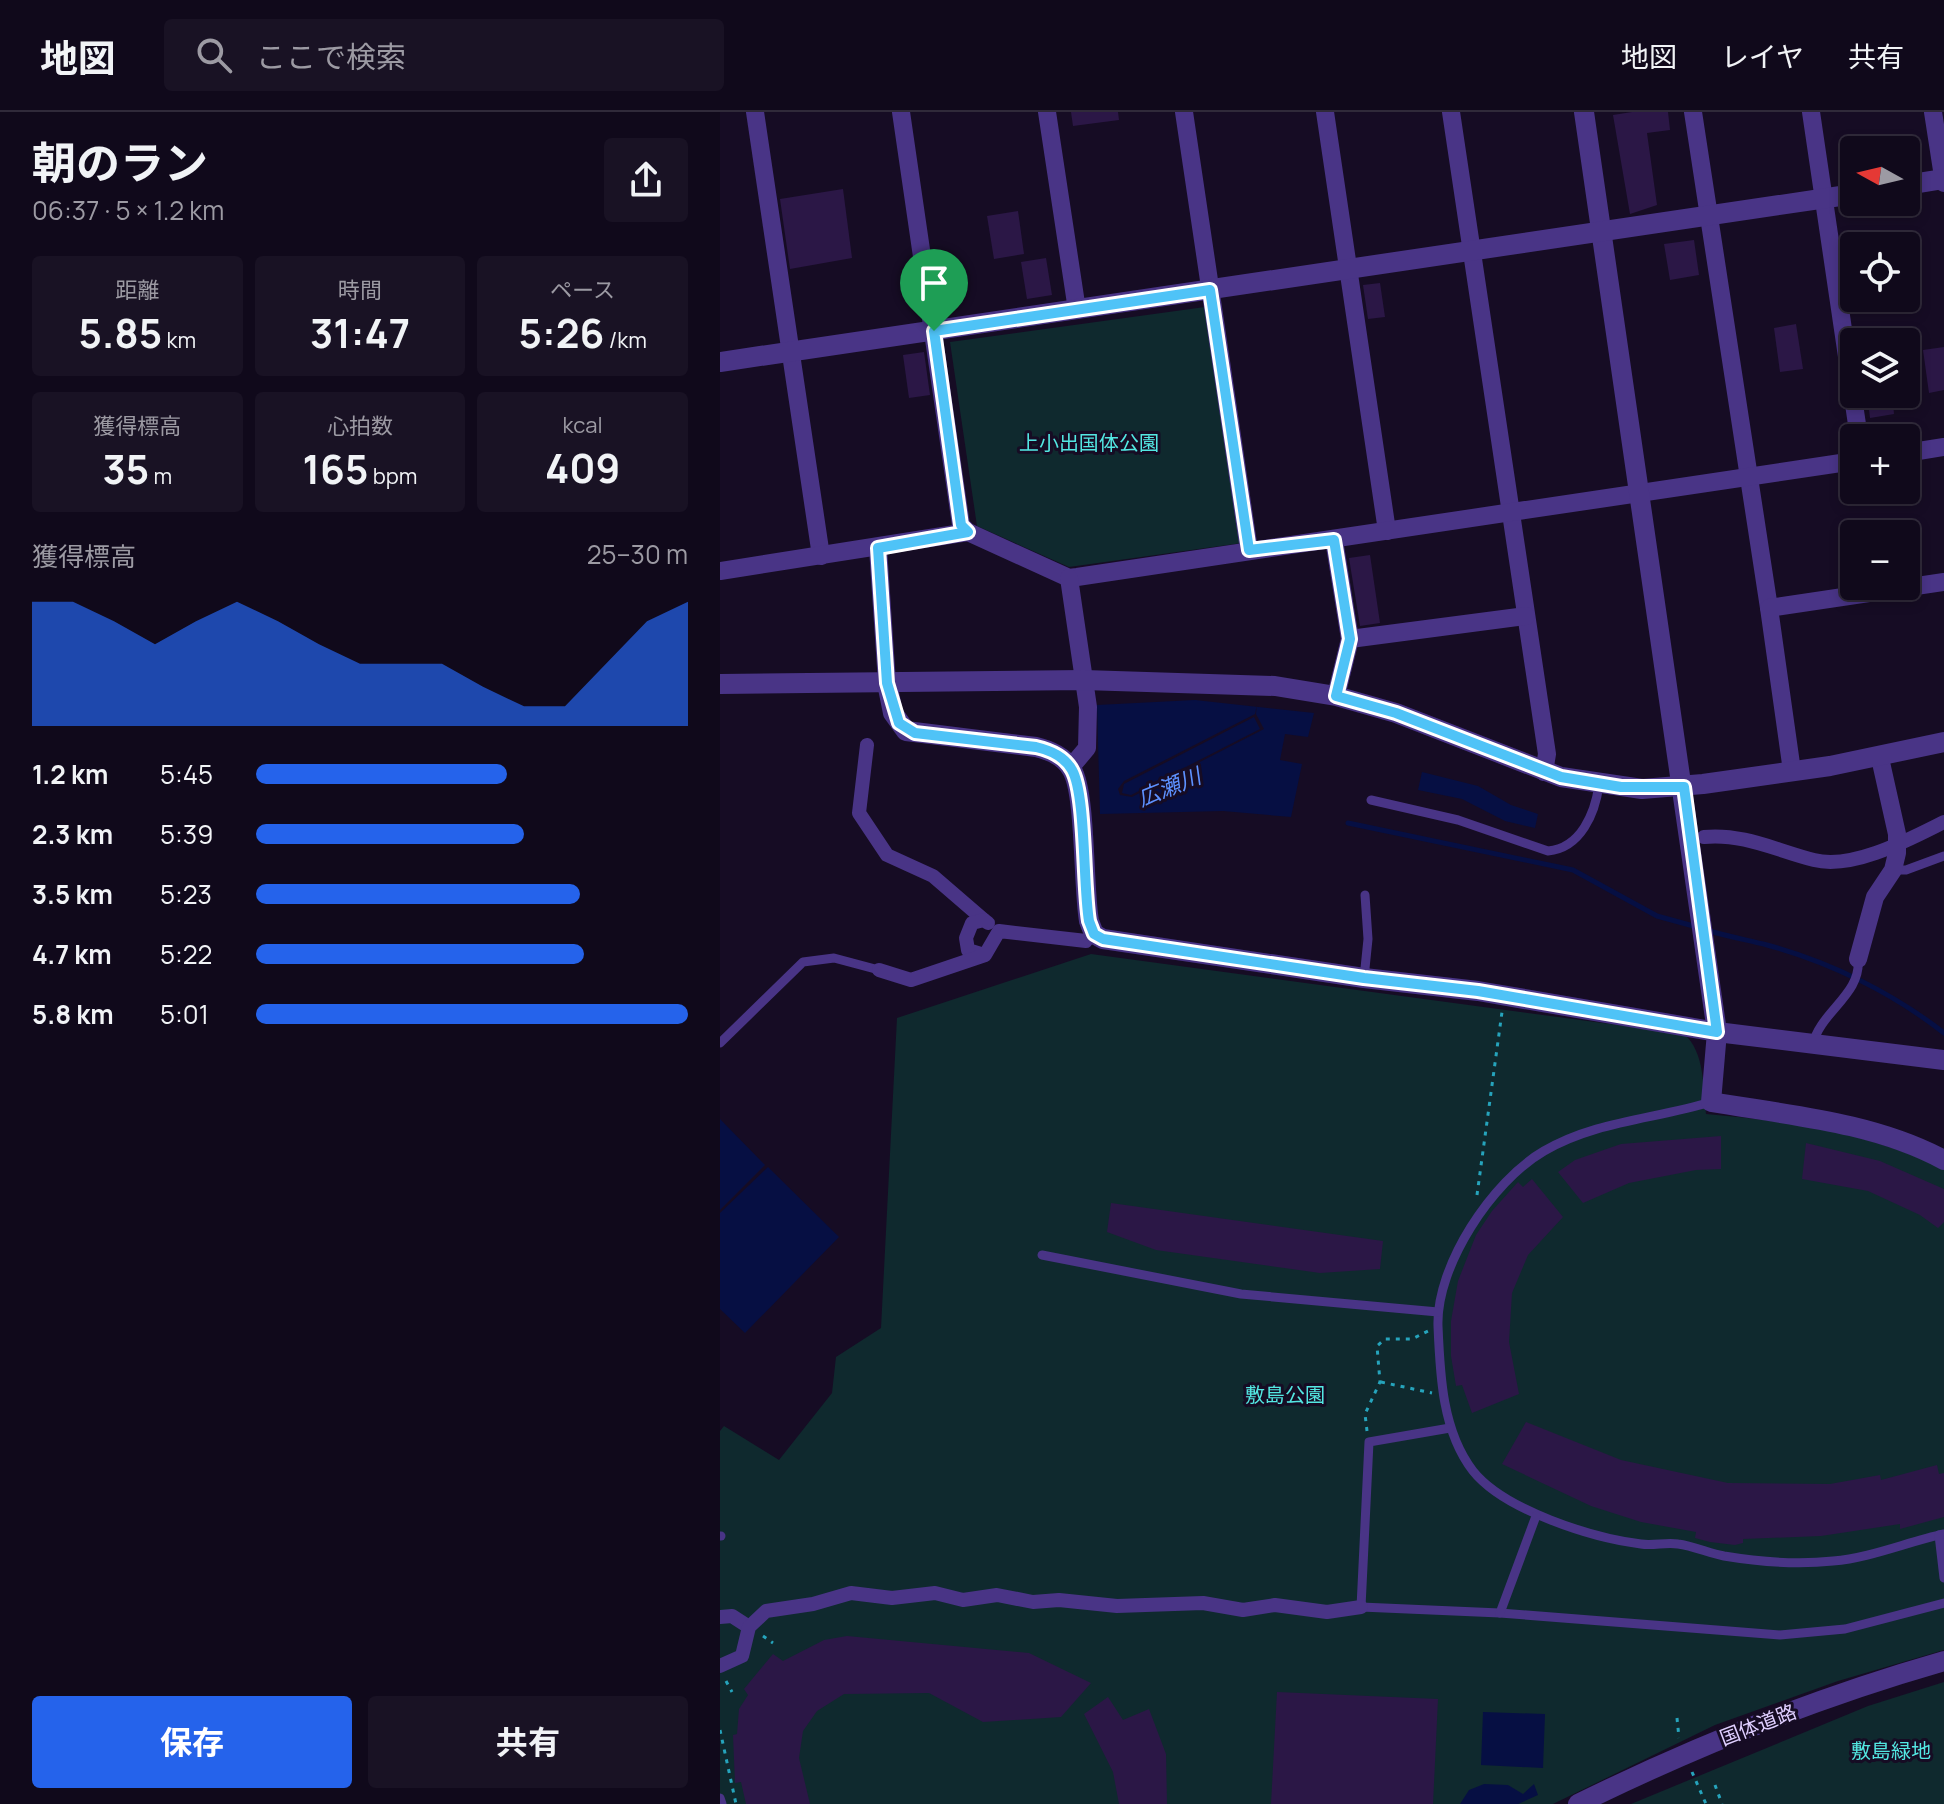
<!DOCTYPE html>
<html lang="ja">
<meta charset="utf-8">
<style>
body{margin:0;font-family:Manrope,"Noto Sans JP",sans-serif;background:#191224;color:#f1f3f6;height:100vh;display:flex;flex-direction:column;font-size:30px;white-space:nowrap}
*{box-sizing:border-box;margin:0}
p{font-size:26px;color:#9c9aa3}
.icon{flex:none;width:44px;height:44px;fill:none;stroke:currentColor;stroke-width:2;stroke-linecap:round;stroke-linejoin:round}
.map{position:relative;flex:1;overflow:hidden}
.details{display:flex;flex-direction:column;background:#10091b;width:720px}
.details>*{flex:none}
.needle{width:52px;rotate:278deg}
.fabs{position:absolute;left:1120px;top:24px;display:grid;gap:16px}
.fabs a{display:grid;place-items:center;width:80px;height:80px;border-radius:8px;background:#10091b;box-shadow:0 4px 12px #0003,0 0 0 2px #302a3a;font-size:40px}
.pin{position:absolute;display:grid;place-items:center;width:68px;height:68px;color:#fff;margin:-82px -34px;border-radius:50% 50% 50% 0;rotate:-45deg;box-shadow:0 0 8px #0007}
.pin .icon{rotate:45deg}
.round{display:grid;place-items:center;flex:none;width:84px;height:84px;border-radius:8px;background:#191224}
.headline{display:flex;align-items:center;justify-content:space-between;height:136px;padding:0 32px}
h1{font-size:44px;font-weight:700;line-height:60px}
.stats{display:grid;grid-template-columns:repeat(3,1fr);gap:12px;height:136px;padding:8px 32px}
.stats div{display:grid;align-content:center;border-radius:8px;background:#191224;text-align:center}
.stats b{font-size:40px;font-weight:700}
.stats small{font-size:22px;font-weight:400}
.stats p{font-size:22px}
.chart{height:224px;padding:16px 32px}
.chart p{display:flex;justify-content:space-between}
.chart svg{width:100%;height:144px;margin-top:8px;fill:#2563eb;opacity:.7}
.cta{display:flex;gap:16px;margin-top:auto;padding:16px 32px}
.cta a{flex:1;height:92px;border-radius:8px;background:#2563eb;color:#fff;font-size:32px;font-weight:700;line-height:92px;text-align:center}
.cta a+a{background:#191224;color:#f1f3f6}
ul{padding:0 32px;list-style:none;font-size:26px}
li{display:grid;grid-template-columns:128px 96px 1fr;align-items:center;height:60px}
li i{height:20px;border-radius:10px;background:#2563eb}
header{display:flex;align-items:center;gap:48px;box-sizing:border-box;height:112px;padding:0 40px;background:#10091b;border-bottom:2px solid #302a3a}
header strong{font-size:38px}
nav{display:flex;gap:44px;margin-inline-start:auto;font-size:28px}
.search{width:560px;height:72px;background:#191224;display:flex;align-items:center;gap:20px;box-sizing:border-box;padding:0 28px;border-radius:8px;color:#9c9aa3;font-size:30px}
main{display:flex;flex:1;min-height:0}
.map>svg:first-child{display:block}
</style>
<header>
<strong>地図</strong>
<div class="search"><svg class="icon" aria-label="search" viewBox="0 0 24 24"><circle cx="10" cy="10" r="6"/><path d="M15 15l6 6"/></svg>ここで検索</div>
<nav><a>地図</a><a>レイヤ</a><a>共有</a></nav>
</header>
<main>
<section class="details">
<div class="headline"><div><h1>朝のラン</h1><p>06:37 · 5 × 1.2 km</p></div><a class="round"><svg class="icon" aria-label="share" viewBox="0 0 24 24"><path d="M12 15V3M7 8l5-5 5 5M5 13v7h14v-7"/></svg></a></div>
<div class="stats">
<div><p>距離</p><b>5.85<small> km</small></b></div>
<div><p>時間</p><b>31:47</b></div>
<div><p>ペース</p><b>5:26<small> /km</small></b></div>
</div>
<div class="stats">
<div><p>獲得標高</p><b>35<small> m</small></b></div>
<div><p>心拍数</p><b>165<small> bpm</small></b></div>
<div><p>kcal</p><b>409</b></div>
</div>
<div class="chart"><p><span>獲得標高</span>25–30 m</p>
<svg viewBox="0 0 160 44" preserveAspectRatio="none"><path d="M0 44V6L10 6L20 12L30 19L40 12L50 6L60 12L70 19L80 25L90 25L100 25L110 32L120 38L130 38L140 25L150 12L160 6V44z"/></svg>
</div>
<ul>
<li><b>1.2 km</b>5:45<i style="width:58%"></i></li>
<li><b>2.3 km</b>5:39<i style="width:62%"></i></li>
<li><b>3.5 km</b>5:23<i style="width:75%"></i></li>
<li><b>4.7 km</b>5:22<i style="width:76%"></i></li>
<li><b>5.8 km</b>5:01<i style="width:100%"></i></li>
</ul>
<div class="cta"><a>保存</a><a>共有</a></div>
</section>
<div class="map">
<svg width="1224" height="1692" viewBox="0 0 1224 1692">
<rect width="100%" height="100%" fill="#160c24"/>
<g fill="#0f292e">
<polygon points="485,195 522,431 349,455 257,414 230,230"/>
<path d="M371,842L964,922C985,940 983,976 986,1002C1068,1009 1150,1021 1224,1057V1538L1118,1569L995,1613L833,1692H0V1319L4,1314L59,1348L112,1281L116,1245L161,1216L177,906Z"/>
<polygon points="1224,1570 1224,1692 911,1692 1148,1594"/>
</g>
<g fill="#060f43">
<polygon points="475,588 594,601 588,625 565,622 560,648 582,652 571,705 503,699 380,702 377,593"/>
<polygon points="702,660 758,674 791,693 818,702 815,716 785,709 742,687 698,678"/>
<polygon points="0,1007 45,1053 0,1098"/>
<polygon points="48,1055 119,1125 25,1221 0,1197 0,1101"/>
<polygon points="763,1600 825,1602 823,1656 761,1653"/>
<polygon points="764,1672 788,1673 803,1682 814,1672 818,1683 798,1692 740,1692 749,1678"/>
</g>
<path fill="#160c24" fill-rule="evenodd" d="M537,593L536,602L544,617L412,685L400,683L398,677L404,669L535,602ZM534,605L540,617L411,683L402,681L404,672Z"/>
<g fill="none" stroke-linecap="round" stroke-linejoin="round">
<g stroke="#060f43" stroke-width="5">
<polyline points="628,711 853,758 937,804 977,815"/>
<path d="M986,818C1006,824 1027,828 1047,833C1110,850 1173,881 1224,921"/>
</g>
</g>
<g fill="#2b1746">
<polygon points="351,0 398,0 399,8 353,14"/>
<polygon points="912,0 948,0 950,18 927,21 937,93 910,102 893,3"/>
<polygon points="123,77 132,146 70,157 60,87"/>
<polygon points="298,99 304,142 274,147 267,104"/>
<polygon points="974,128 979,163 950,168 944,132"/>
<polygon points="326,146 332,183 307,187 301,150"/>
<polygon points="660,171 665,205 648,207 643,173"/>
<polygon points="1076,212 1083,257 1060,260 1054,216"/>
<polygon points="1224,235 1224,278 1209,281 1203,238"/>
<polygon points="204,240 210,283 189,286 183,243"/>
<polygon points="1147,282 1172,282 1174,302 1150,306"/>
<polygon points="650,443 660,511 640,514 629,446"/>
<polygon points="1001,1024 1001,1057 976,1058 909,1071 863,1091 838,1060 855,1048 901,1032"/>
<polygon points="1086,1031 1160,1049 1224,1077 1224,1110 1218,1116 1200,1103 1148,1079 1082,1067"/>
<polygon points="812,1067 843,1105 808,1143 792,1181 789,1230 799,1282 752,1301 742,1273 736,1274 731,1244 731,1209 738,1169 756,1123 772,1099 798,1070 803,1075"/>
<polygon points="391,1091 663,1129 660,1157 600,1161 436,1138 387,1120"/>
<polygon points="806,1310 901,1348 1008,1371 1110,1372 1160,1363 1161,1368 1217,1353 1219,1362 1224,1361 1224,1405 1180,1417 1180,1412 1101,1424 1023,1427 1023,1431 1015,1433 990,1430 975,1426 976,1420 921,1410 871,1394 782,1352"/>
<polygon points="127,1524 309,1541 371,1571 341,1605 263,1610 209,1581 124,1582 97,1599 83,1619 79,1646 90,1692 26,1692 21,1670 15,1671 13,1623 17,1622 19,1597 28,1583 24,1577 53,1542 63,1549 104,1528"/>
<polygon points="557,1580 718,1587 713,1692 551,1692"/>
<polygon points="388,1585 403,1608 429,1597 446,1642 447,1692 399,1692 393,1660 364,1602"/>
</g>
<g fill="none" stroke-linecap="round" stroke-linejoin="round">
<g stroke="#26a4bc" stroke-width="3" stroke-dasharray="4 6" stroke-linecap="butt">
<polyline points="757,1083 782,900"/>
<polyline points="661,1270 712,1281"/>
<polyline points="647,1319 645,1302 660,1270 657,1234 665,1227 692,1227 708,1219"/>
<polyline points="43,1524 53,1531"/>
<polyline points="6,1569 12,1580"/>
<polyline points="957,1606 959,1626"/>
<polyline points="0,1618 16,1692"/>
<polyline points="972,1660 986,1692"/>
<polyline points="995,1673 1002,1692"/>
</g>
<g stroke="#493486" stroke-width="9">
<path d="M651,688L738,708L828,739C861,736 875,701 879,673"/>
<polyline points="1173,758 1186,758 1224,744"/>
<polyline points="644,866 648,827 645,783"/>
<polyline points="0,931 83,850 114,846 159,858"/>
<path d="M1093,932C1100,900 1142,882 1138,847"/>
<path d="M991,990C935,1007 875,1009 824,1039C772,1069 716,1154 718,1214C720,1262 722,1319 753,1359C784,1398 872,1426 921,1432C933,1434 946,1430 958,1432C973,1434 989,1441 1004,1444C1040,1450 1077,1453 1113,1449C1150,1446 1187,1430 1224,1422"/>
<polyline points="322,1143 521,1182 718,1200"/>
<polyline points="730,1316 649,1330 641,1495 780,1501 1060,1523 1125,1517 1224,1491"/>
<polyline points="1219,1423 1224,1466"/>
<polyline points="0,1424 1,1424"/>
<polyline points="780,1501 816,1404"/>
<polyline points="0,1686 2,1692"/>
</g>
<g stroke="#493486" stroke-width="14">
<polyline points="147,633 139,701 167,743 213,764 264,808"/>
<path d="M984,725C1023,721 1058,739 1094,748C1133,758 1190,727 1224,710"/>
<polyline points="264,843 248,838 246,826 252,811 264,808 268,811"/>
<polyline points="159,858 191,868 265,843 279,819 366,829"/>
<polyline points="0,1505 12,1504 29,1515"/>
<polyline points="0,1554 22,1544 29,1515 46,1499 93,1492 131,1481 172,1486 215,1481 243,1488 277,1483 313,1490 339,1488 397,1494 483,1491 523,1498 555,1493 607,1500 641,1495"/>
</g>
<g stroke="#493486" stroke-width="18">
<polyline points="35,0 101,444"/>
<polyline points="181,0 241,413 248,420"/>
<polyline points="327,0 357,198"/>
<polyline points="464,0 529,438"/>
<polyline points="605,0 667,419"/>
<polyline points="731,0 827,642 824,660"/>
<polyline points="973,0 1049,496"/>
<polyline points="1091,0 1139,326"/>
<polyline points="1213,0 1224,71"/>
<polyline points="1186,341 1224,335"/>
<polyline points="614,428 630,527 616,584"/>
<polyline points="158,436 167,571"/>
<polyline points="0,459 248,420 349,466 357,465 1134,349"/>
<polyline points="349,466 368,595 367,636 351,655"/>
<polyline points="630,527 806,504"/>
<polyline points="1072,659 1049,496 1224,470"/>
<polyline points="1138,847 1155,785 1173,758 1177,741 1177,722 1160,646"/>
</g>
<g stroke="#493486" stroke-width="20">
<path d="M864,0L997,920L991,990C1068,1003 1154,1010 1224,1048"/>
<polyline points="1186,73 1224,67"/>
<polyline points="0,250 1134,82"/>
<path d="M167,571L173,601L186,619L316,635C329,638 345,645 352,658C366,682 363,775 369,809L374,822L383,827L644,866L758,879L997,920L1224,948"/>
<polyline points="0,572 364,568 555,574 616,584 676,601 841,665 922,677 983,672 1110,654 1224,630"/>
<path d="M858,1692C976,1634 1098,1585 1224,1549"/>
</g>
</g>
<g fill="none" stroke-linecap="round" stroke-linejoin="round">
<defs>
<path id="route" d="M490,178L529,438L614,428L630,527L616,584L676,601L841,665L901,675H964L997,920L758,879L644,866L383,827L374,822L369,809C363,775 366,682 352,658C345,645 329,638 316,635L195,621L179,611L167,571L158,436L248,420L241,413L214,219Z"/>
</defs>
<use href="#route" stroke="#fff" stroke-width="16"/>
<use href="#route" stroke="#4fc3f7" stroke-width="10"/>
</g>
<g text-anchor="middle" stroke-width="6" stroke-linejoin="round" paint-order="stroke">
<g font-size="20" fill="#53e7e2" stroke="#160c24">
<text x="369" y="338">上小出国体公園</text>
<text x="565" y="1290">敷島公園</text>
<text x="1171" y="1646">敷島緑地</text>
</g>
<g font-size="20" fill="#dfcfff" stroke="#160c24">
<text transform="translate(1038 1613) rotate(-21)" y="7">国体道路</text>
</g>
<g font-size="22" font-style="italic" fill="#5d91ff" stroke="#160c24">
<text transform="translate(449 675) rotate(-22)" y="8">広瀬川</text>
</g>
</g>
</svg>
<div class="fabs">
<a><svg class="needle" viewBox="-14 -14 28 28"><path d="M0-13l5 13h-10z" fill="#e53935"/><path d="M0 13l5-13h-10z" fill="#9c9aa3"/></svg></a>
<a><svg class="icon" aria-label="locate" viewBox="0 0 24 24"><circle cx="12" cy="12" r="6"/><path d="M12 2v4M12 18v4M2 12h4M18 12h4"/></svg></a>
<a><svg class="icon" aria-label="layers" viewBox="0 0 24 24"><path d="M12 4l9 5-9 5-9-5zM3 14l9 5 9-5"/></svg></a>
<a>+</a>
<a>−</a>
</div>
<div class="pin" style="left:214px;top:219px;background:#1e9e55"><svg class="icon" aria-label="arrive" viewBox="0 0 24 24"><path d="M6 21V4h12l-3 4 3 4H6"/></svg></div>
</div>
</main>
